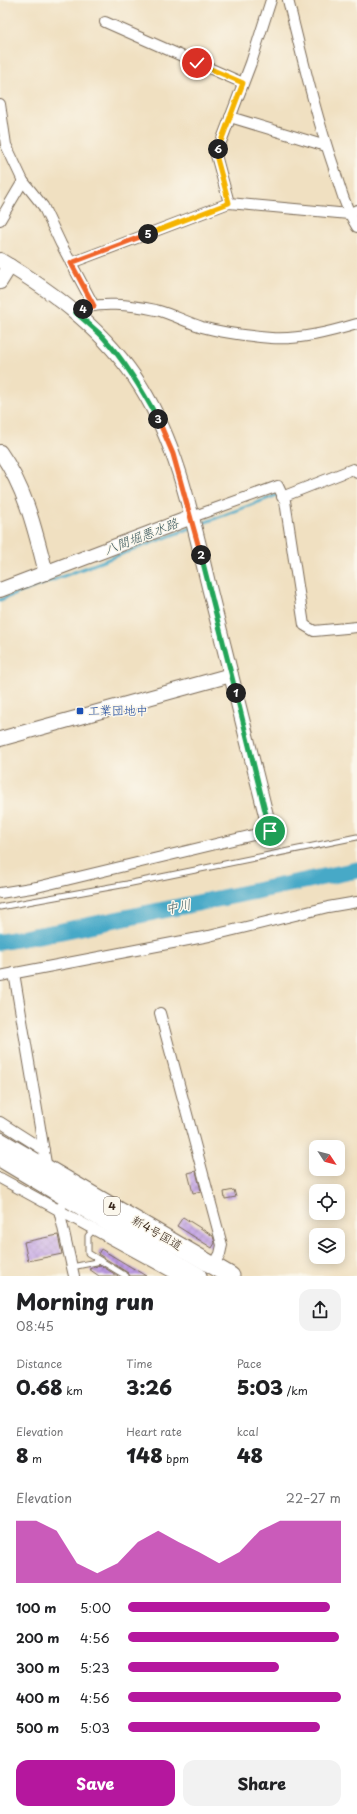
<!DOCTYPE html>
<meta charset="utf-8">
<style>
body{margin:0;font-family:"Playpen Sans","Klee One",sans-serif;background:#f2f2f2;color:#202124;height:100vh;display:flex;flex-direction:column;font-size:15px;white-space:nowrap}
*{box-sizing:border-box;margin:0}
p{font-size:13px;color:#757577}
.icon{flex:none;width:22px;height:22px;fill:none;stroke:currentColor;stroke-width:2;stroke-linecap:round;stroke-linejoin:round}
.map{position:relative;height:1276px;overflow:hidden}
.sheet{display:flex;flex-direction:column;background:#fff;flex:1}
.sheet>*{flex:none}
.needle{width:26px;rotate:126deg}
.fabs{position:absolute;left:309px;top:1140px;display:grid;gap:8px}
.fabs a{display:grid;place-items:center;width:36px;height:36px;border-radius:8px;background:#fff;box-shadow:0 2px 10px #0003;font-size:20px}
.pin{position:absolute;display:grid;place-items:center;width:34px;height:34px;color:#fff;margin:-17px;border:2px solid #fff;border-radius:50%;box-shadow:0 1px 4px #0007}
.km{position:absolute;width:20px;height:20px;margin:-10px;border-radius:50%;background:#222;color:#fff;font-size:11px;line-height:20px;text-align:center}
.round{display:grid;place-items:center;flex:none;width:42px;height:42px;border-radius:12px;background:#f2f2f2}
.overview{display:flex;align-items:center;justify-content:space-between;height:68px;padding:0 16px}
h1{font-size:22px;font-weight:800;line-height:30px}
.metrics{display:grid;grid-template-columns:repeat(3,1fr);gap:6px;height:68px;padding:4px 16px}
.metrics div{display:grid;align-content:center}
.metrics b{font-size:20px;font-weight:800}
.metrics small{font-size:11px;font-weight:400}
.metrics p{font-size:11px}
.chart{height:112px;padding:8px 16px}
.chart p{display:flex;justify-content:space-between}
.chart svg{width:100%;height:72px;margin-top:4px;fill:#b5179e;opacity:.7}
.cta{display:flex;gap:8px;margin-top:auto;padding:8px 16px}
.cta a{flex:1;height:46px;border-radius:12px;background:#b5179e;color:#fff;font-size:16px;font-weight:800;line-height:46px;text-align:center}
.cta a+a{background:#f2f2f2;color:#202124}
ul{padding:0 16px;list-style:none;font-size:13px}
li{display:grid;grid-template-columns:64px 48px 1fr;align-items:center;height:30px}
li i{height:10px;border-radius:5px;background:#b5179e}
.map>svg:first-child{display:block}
</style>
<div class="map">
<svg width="357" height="1276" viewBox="0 0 357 1276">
<defs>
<pattern id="building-cross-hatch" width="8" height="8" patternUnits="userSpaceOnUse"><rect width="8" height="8" fill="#be9ce4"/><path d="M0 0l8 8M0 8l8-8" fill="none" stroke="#9c7fb8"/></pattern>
</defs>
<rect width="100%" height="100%" fill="#fbf7ec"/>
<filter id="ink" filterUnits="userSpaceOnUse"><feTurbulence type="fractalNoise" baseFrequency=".025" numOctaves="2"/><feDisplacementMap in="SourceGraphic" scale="8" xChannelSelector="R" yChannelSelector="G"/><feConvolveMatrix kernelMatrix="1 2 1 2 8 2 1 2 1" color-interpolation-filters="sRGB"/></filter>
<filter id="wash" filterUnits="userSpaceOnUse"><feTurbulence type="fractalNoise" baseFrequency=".012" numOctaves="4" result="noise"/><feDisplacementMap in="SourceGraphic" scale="16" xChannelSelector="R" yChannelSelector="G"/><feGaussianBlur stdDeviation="0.9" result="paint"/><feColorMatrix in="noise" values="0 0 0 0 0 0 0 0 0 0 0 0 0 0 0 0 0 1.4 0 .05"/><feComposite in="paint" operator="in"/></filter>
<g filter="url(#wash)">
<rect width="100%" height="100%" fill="#f0e0c1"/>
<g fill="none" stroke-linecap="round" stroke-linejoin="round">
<g stroke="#47a9c7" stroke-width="3">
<polyline points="198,525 280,494"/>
<polyline points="0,600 191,528"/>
</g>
<polyline stroke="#47a9c7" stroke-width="17" points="0,942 62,931 357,870"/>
</g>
<g id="blocks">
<g fill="url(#building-cross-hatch)">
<polygon points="196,1171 201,1191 193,1193 188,1173"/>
<polygon points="234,1190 236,1197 225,1199 224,1192"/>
<polygon points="183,1217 213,1236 215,1243 212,1248 177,1226"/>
<polygon points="58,1235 62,1254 28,1261 24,1242"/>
<polygon points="101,1249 146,1276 130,1276 128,1273 98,1254"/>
<polygon points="100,1265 118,1276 99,1276 89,1269"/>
</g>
</g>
</g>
<g filter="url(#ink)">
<use href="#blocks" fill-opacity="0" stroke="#7a6a57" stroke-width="1"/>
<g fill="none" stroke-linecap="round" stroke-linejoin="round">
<defs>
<g id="lane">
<polyline points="0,907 127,884 357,837"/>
<polyline points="94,1229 88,1236 88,1253 126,1276"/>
<polyline points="72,1267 101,1261"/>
</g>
<g id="street">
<path d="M288,0C302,56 315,113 334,168C340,188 346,209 357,227"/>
<polyline points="105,22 243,83"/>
<polyline points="0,104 6,145 23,181 43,206 61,244 94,306"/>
<polyline points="230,117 326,146"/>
<polyline points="229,203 216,155 251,63 271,0"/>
<polyline points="0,220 23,181"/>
<polyline points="71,263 229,203 349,214 357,210"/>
<path d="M77,313C92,299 137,306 156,310C172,314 186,322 202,327C223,333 248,336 271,338C299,340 330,332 357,324"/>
<polyline points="282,497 353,469 357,473"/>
<polyline points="192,517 278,486 285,501 304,625 314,631 357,627"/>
<polyline points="0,893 37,887 270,831"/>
<polyline points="14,973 47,1169"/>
<polyline points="0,976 209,936 328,907 357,902"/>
<polyline points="160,1013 222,1245 220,1254 213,1266"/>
<polyline points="0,1122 44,1150"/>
<polyline points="0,1178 179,1276"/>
<polyline points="61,1207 59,1210 74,1276"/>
</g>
<g id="secondary">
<path d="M0,260C55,293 106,331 141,387C179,448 193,522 210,591C230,671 250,751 270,831"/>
<polyline points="0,282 10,266"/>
<path d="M0,452C26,489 35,530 46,573"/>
<polyline points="0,590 192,517"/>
<polyline points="0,739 231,675"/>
</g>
<g id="highway">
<polyline points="0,1141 231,1276"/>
<polyline points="0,1158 198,1276"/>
</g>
</defs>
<use href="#lane" stroke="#7a6a57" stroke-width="7"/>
<use href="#street" stroke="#7a6a57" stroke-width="12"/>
<use href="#secondary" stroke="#7a6a57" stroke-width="16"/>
<use href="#highway" stroke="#7a6a57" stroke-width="19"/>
<use href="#lane" stroke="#fff" stroke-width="5"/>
<use href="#street" stroke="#fff" stroke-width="10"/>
<use href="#secondary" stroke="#fff" stroke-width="14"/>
<use href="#highway" stroke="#fff" stroke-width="17"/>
</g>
</g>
<g fill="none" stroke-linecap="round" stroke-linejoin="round" filter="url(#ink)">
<defs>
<polyline id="split-1" points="236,693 270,831"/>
<polyline id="split-2" points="201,555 236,693"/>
<polyline id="split-3" points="158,419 173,454 201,555"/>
<path id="split-4" d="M83,309L76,313C85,321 94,328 102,336C125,361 142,390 158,419"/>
<polyline id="split-5" points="83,309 94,306 71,263 148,234"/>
<polyline id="split-6" points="148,234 229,203 216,155 218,149"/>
<polyline id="split-7" points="197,63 243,83 218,149"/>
</defs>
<use href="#split-1" stroke="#fff" stroke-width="8"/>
<use href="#split-2" stroke="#fff" stroke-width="8"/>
<use href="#split-3" stroke="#fff" stroke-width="8"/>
<use href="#split-4" stroke="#fff" stroke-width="8"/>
<use href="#split-5" stroke="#fff" stroke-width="8"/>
<use href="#split-6" stroke="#fff" stroke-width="8"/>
<use href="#split-7" stroke="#fff" stroke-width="8"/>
<use href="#split-1" stroke="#22a559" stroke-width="5"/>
<use href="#split-2" stroke="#22a559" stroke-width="5"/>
<use href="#split-3" stroke="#f0652b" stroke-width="5"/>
<use href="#split-4" stroke="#22a559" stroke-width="5"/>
<use href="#split-5" stroke="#f0652b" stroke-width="5"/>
<use href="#split-6" stroke="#f5b400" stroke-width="5"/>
<use href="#split-7" stroke="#f5b400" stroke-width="5"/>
</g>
<rect fill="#1a4fb4" stroke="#fbf7ec" stroke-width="1.5" x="76" y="707" width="8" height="8" rx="2"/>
<g text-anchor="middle" stroke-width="3" stroke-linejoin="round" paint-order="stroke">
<rect fill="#fbf7ec" stroke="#75685c" stroke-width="1" x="104" y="1197" width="16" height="18" rx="3"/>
<g font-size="11" font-weight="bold" fill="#3b2a1e">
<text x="112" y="1210">4</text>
</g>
<g font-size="12" fill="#164399" stroke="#fbf7ec" text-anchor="start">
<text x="88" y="715">工業団地中</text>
</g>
<g font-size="12" fill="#3b2a1e" stroke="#fbf7ec">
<text transform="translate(157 1233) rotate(30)" y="4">新4号国道</text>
</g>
<g font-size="13" font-style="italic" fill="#405d62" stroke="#fbf7ec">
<text transform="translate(141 536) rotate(-21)" y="5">八間堀悪水路</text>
<text transform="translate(178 906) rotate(-11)" y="5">中川</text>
</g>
</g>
</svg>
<div class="fabs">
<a><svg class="needle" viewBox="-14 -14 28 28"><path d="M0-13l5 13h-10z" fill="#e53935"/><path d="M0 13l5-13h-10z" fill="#757577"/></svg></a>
<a><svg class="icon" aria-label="locate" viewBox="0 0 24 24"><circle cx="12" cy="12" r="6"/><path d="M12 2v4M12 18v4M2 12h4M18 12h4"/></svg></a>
<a><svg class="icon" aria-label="layers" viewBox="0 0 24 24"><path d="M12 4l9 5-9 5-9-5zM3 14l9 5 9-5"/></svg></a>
</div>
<div class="pin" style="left:270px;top:831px;background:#1e9e55"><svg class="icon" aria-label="arrive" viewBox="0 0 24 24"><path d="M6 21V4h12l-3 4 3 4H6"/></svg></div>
<div class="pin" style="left:197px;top:63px;background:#d93025"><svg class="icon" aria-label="check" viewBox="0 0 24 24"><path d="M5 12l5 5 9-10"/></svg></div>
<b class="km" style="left:236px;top:693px">1</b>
<b class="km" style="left:201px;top:555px">2</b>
<b class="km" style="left:158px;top:419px">3</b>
<b class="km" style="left:83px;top:309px">4</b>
<b class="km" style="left:148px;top:234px">5</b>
<b class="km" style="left:218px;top:149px">6</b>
</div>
<section class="sheet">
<div class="overview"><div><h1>Morning run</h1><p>08:45</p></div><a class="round"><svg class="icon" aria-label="share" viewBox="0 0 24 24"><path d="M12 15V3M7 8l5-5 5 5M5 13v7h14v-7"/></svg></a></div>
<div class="metrics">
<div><p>Distance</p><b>0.68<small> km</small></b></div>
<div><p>Time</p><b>3:26</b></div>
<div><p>Pace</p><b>5:03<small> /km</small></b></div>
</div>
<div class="metrics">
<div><p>Elevation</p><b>8<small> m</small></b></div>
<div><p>Heart rate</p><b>148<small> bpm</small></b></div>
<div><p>kcal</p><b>48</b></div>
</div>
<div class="chart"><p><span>Elevation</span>22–27 m</p>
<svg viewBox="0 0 160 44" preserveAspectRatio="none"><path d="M0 44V6L10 6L20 12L30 32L40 38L50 32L60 19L70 12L80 19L90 25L100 32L110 25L120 12L130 6L140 6L150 6L160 6V44z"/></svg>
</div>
<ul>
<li><b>100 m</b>5:00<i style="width:95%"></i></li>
<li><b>200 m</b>4:56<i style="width:99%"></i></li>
<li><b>300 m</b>5:23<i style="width:71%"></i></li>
<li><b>400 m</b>4:56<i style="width:100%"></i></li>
<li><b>500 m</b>5:03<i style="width:90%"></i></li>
</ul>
<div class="cta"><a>Save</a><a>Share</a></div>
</section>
